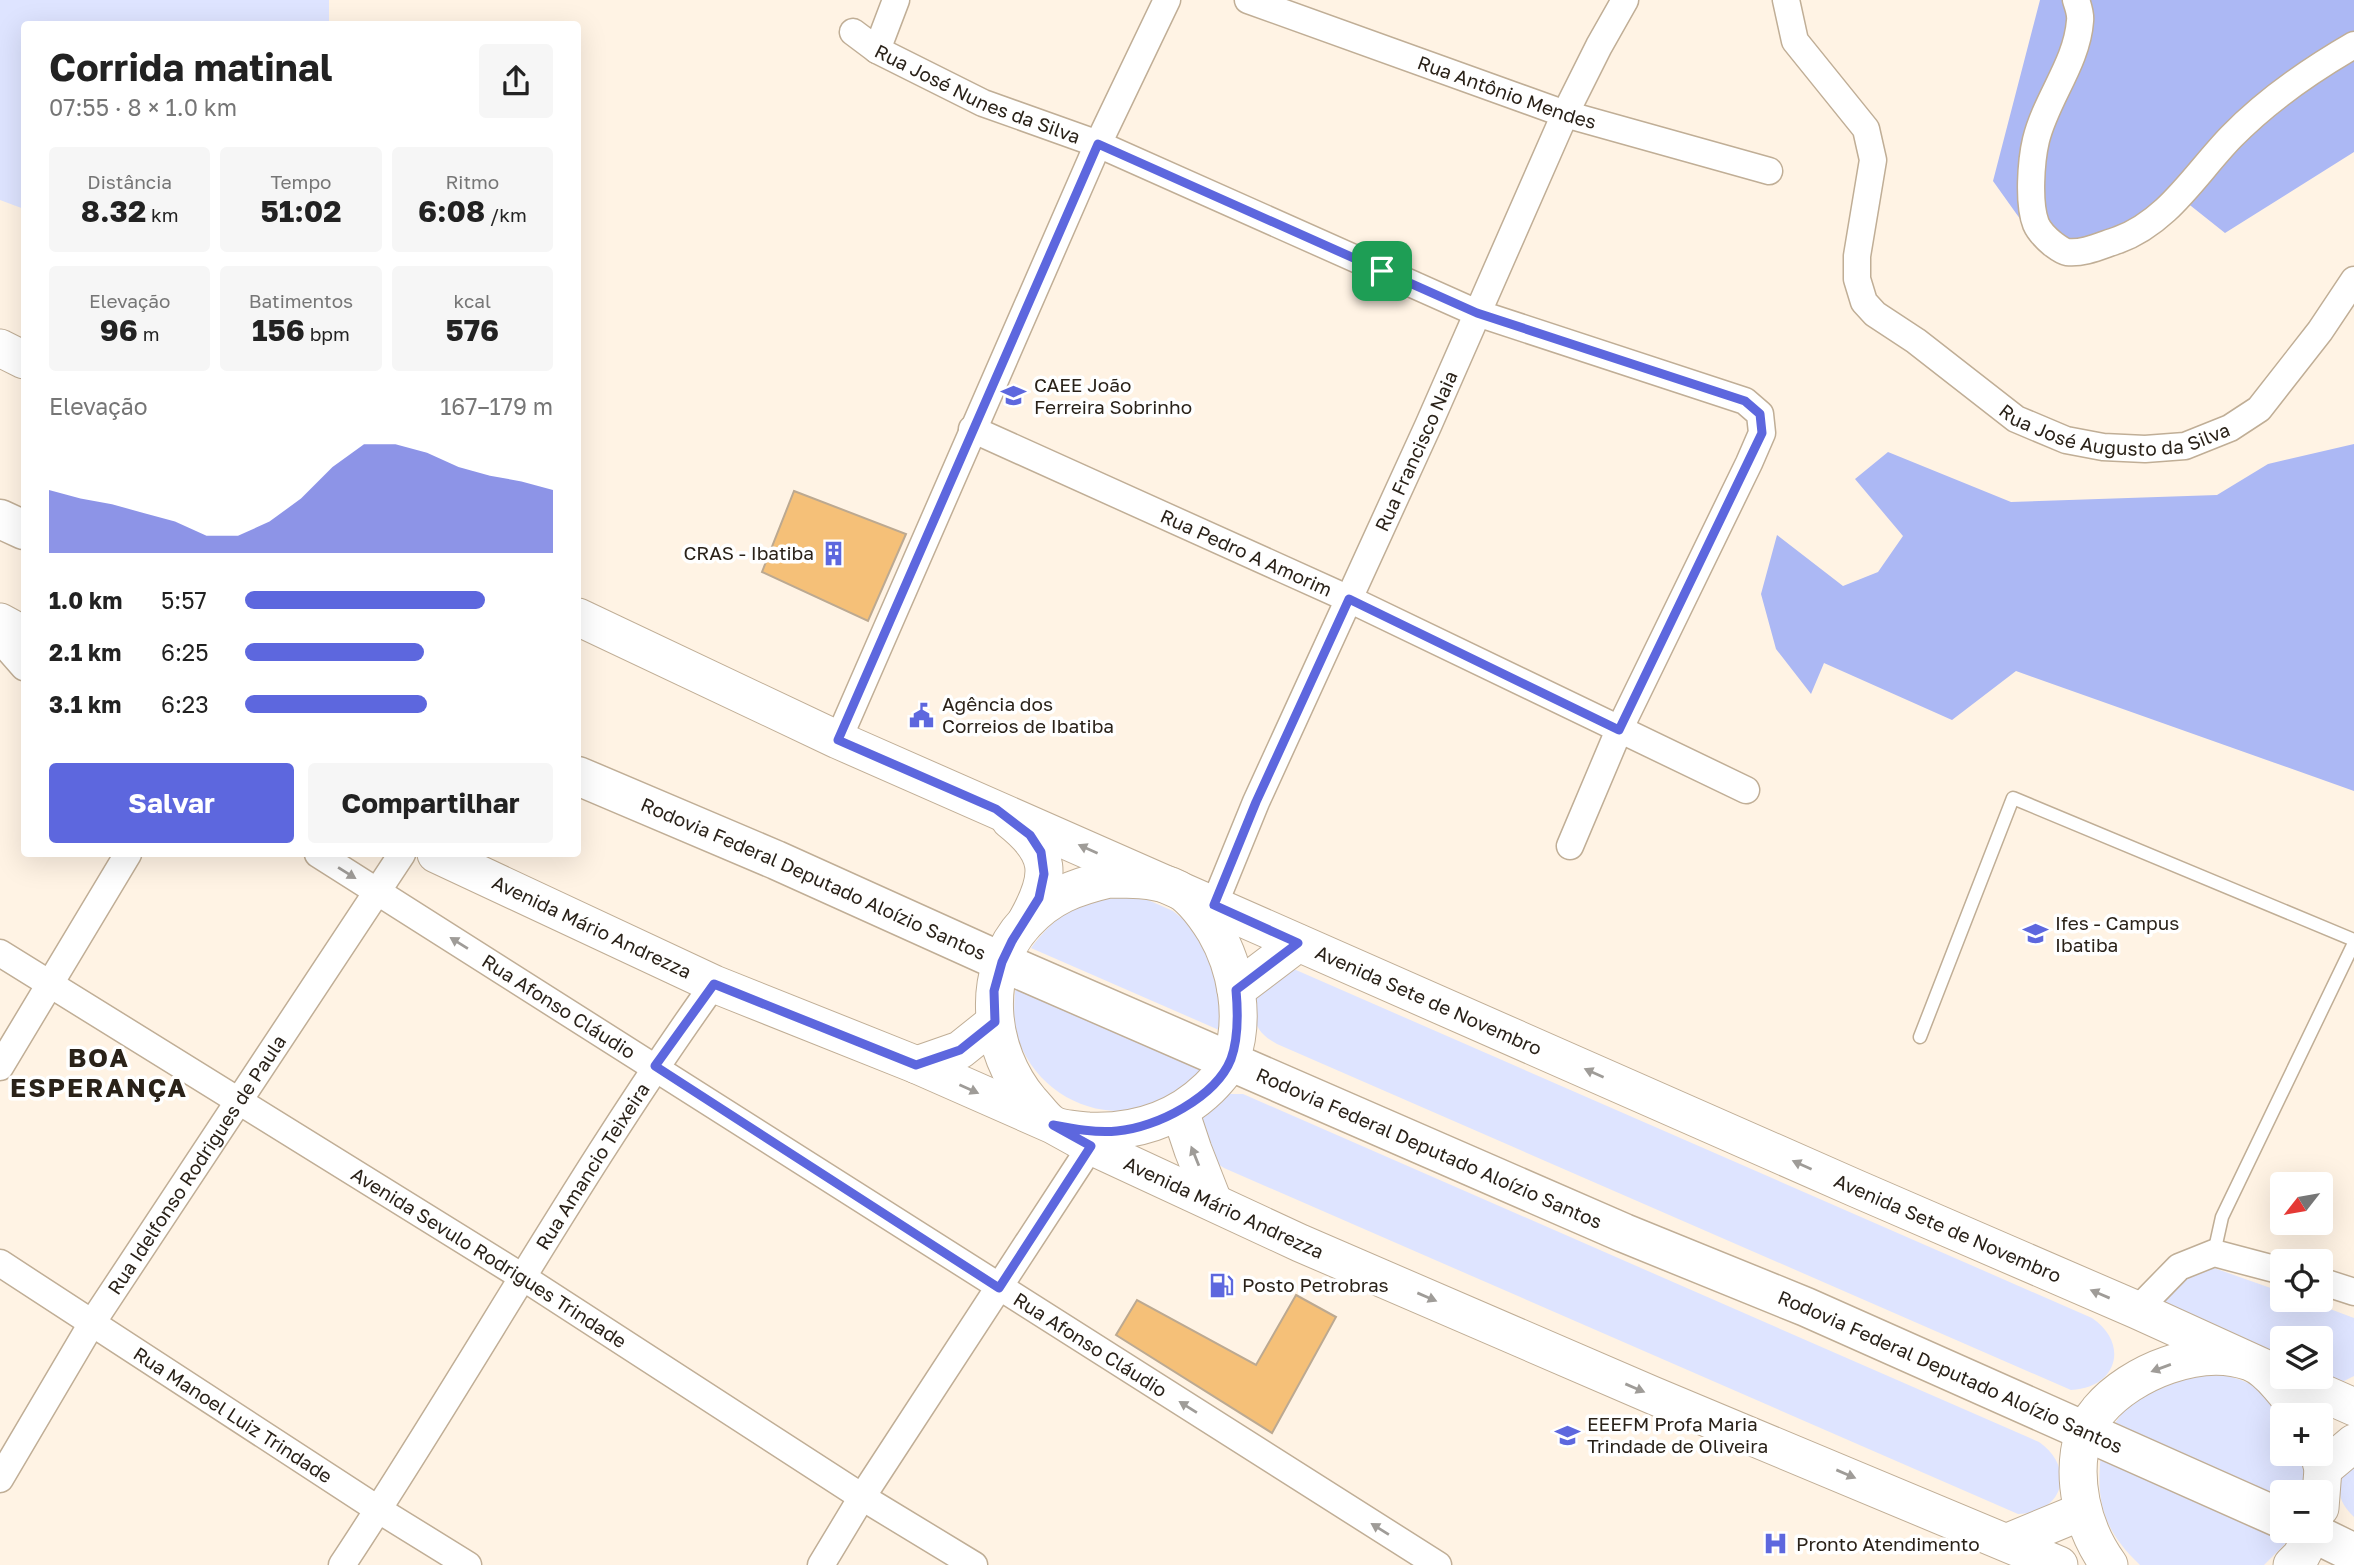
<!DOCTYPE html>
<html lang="pt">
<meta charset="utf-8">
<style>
body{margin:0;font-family:"Golos Text",sans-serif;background:#f6f6f6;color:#222;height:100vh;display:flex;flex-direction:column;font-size:26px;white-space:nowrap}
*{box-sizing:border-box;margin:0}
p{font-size:23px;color:#767676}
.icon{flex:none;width:38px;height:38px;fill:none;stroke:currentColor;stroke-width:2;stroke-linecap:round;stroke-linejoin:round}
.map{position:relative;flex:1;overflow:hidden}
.details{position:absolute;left:21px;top:21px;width:560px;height:836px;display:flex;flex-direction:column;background:#fff;border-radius:7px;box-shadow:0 7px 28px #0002}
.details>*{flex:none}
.needle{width:46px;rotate:239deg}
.buttons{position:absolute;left:2270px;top:1172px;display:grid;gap:14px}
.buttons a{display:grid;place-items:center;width:63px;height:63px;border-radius:7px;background:#fff;box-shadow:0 7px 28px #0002;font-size:35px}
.pin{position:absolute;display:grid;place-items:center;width:60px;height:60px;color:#fff;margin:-30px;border-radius:14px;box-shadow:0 4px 10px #0006}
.round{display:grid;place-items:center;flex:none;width:74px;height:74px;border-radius:7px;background:#f6f6f6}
.headline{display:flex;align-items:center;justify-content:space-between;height:119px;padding:0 28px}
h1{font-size:38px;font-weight:700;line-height:52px}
.stats{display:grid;grid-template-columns:repeat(3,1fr);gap:10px;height:119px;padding:7px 28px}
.stats div{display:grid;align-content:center;border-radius:7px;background:#f6f6f6;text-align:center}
.stats b{font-size:30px;font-weight:700}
.stats small{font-size:19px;font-weight:400}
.stats p{font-size:19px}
.chart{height:196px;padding:14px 28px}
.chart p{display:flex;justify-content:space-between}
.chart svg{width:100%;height:126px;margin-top:7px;fill:#5d67de;opacity:.7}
.action{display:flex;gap:14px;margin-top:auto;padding:14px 28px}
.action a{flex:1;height:80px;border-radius:7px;background:#5d67de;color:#fff;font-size:28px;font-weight:700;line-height:80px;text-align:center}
.action a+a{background:#f6f6f6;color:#222}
ul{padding:0 28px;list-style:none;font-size:23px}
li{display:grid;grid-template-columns:112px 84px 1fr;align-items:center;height:52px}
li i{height:18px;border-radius:9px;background:#5d67de}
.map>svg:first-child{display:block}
</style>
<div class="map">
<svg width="2354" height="1565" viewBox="0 0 2354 1565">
<rect width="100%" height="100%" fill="#fff3e4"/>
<g fill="#dee4ff">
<polygon points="0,0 329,0 329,24 24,24 24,209 0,200"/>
<path d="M1121,897L1148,900L1173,911L1194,928L1210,950L1223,1003L1219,1030L1031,948C1057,913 1078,902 1121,897Z"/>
<path d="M1281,970H1296L2092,1318C2130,1344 2117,1388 2071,1390L1277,1044C1254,1031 1255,1023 1252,998Z"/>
<path d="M1016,983L1203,1069C1189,1083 1175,1098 1156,1105C1100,1124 1041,1097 1019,1042C1012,1024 1014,1003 1016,983Z"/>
<path d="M1228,1094H1243L2039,1442C2076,1468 2064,1513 2018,1514L1224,1168L1212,1160L1199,1122L1205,1109Z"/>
<path d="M2214,1268L2282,1292V1300H2306L2354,1318V1376L2344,1381L2319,1380L2320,1339H2282V1364L2155,1308C2175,1285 2183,1274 2214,1268Z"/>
<path d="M2211,1372C2236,1377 2272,1387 2281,1414C2285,1426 2282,1442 2282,1454H2302L2305,1484L2303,1493H2282V1499L2115,1423L2128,1405L2146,1389Z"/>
<path d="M2101,1455L2288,1541L2264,1565H2140C2105,1532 2095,1503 2101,1455Z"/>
<path d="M2354,1457V1517C2331,1495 2339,1480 2354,1457Z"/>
</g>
<g fill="#acb8f4">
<polygon points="2040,0 2354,0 2354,152 2225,233 2186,202 2118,236 2048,258 1993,181"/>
<polygon points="2354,444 2354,791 2016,671 1952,720 1824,663 1811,694 1776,649 1761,594 1777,535 1843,586 1878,572 1903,536 1855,479 1888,452 2011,502 2217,495 2268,464"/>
</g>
<g fill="#f5c078" stroke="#bca991" stroke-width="2">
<polygon points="794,491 906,534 868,621 762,572"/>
<polygon points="1296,1295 1336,1317 1272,1433 1116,1335 1137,1300 1256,1365"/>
</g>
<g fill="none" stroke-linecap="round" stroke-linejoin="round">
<defs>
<g id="lane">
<polyline points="1920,1037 2013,798 2354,940"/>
<polyline points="2214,1253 2222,1217 2354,943"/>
</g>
<g id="street">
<path id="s1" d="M1248,0L1565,114L1769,171"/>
<path id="s2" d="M1786,0L1795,41L1866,129L1873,160L1857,256V279L1864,302L1875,314L1916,341L2016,419L2066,440L2103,447L2145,449L2185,446L2230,428L2259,409L2320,331L2354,280"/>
<path d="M2076,0C2078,6 2081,14 2080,21C2077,63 2046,99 2036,140C2031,161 2028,204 2036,224C2039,231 2047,239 2053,244C2057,247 2062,251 2067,252C2084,254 2102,245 2118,240C2168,222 2196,173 2231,137C2267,100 2309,71 2354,45"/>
<path id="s3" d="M853,32L877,50L983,103L1098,144L1477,313L1745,401L1760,414L1762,433L1749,463L1619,730L1570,846"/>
<polyline points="877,50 896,0"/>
<path id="s4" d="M972,429L1349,599L1746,790"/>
<polyline points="0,640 24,667"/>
<polyline points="838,740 1098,144 1167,0"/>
<path id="s5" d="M318,854C692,1090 1064,1329 1438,1565"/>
<path id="s6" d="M1214,905L1256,802L1428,426L1565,114L1599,46L1625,0"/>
<path id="s7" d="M0,953L524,1278L862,1497L974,1565"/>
<polyline points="0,1067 128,854"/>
<path id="s8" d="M0,1263L379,1510L468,1565"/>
<polyline points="2320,1281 2354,1292"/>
<polyline points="2137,1310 2179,1267 2214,1253 2282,1271"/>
<path id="s9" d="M0,1479L92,1323L402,854"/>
<path id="s10" d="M342,1565C469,1373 580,1171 714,984"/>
<polyline points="821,1565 862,1497 1091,1146"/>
</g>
<g id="secondary">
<polyline points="0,348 24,360"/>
<path id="s11" d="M578,617L838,740L1855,1188L2137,1310L2282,1376"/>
<polyline points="0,622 24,635"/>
<path d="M1010,820C1052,853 1052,875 1027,920"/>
<path id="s12" d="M436,854L714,984L917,1065L1053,1125L1091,1146L1300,1243L1652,1395L2059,1565"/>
<path d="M1109,879C1129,879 1152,879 1171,886C1190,893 1205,915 1215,931C1236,967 1246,1018 1231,1059C1227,1069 1217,1080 1209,1088C1176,1120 1133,1133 1088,1131C1078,1130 1060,1129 1052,1124C1044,1119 1037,1108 1030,1101C988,1051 979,972 1026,922C1050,896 1075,887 1109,879Z"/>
<polyline points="1236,990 1298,943"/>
<polyline points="917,1065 960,1050 995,1022"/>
<polyline points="1180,1111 1193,1150 1213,1201"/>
<polyline points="2286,1377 2354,1407"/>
<polyline points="2319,1454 2323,1469 2320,1508"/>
<polyline points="2323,1469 2354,1443"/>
<polyline points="2008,1542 2083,1511"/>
<path d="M2109,1565C2082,1528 2070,1477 2084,1432C2087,1424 2094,1417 2099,1410C2131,1372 2201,1344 2250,1362C2269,1369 2291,1399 2302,1416"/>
<polyline points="2292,1565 2301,1556 2314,1531"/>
</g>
<g id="highway">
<polyline points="0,519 24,530"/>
<path id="s13" d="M578,776L776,860L1002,962L1624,1233L1806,1307L2282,1519"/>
<polyline points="2309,1531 2354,1553"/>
</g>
</defs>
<use href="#lane" stroke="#c0ae96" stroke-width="15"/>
<use href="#street" stroke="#c0ae96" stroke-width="29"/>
<use href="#secondary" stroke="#c0ae96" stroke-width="39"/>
<use href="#highway" stroke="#c0ae96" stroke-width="41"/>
<use href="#lane" stroke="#fff" stroke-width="12"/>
<use href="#street" stroke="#fff" stroke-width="26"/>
<use href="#secondary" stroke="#fff" stroke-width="37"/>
<use href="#highway" stroke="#fff" stroke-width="38"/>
</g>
<defs><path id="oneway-solid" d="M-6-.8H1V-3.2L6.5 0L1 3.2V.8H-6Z" transform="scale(1.75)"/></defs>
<g fill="#9f9c98">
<use href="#oneway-solid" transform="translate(1088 849) rotate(-156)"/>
<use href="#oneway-solid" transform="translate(347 873) rotate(32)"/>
<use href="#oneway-solid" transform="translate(459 943) rotate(-148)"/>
<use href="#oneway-solid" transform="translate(1594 1073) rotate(-156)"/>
<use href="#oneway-solid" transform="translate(969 1089) rotate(24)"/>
<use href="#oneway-solid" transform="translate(1195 1156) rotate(-112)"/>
<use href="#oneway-solid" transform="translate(1802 1165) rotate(-156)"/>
<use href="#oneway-solid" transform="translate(2100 1294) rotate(-157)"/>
<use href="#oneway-solid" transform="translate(1427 1297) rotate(23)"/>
<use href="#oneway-solid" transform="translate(2161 1368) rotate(160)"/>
<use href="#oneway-solid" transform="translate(1635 1388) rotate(23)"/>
<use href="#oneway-solid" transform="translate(1188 1407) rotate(-148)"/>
<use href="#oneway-solid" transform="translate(1846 1474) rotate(23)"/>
<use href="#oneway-solid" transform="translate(1380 1529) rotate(-148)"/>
</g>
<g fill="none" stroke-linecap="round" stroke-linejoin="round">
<defs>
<path id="route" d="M1098,144L1477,313L1745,401L1760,414L1762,433L1619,730L1349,599L1256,802L1214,905L1298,943L1236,990C1238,1012 1239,1037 1231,1059C1216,1097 1156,1128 1117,1131C1096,1133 1074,1129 1053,1125L1091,1146L999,1288L655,1066L714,984L916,1065L960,1050L995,1022L994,991L1002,962L1012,941L1039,898L1044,874L1041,852L1030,835L996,809L838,740Z"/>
</defs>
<use href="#route" stroke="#fff" stroke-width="14"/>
<use href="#route" stroke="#5d67de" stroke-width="9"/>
</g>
<defs>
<symbol id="school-bare" viewBox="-9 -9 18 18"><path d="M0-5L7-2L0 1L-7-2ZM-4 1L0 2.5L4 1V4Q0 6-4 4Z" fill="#5d67de" stroke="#fff" stroke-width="2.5" paint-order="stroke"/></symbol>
<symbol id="building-bare" viewBox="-9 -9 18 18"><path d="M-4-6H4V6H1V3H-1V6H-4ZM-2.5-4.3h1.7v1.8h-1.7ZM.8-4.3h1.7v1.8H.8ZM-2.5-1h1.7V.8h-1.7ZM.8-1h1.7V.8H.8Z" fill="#5d67de" stroke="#fff" stroke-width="2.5" paint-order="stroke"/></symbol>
<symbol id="civic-bare" viewBox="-9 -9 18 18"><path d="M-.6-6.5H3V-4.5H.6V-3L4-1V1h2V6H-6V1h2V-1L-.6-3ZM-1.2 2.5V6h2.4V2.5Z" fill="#5d67de" stroke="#fff" stroke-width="2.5" paint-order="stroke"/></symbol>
<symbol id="university-bare" viewBox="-9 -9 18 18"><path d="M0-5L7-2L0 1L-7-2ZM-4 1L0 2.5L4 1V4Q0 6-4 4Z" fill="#5d67de" stroke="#fff" stroke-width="2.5" paint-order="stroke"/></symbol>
<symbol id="fuel-bare" viewBox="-9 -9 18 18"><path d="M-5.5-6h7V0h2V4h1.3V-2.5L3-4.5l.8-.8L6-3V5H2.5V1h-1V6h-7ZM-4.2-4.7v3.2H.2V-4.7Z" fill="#5d67de" stroke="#fff" stroke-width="2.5" paint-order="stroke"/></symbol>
<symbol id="hospital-bare" viewBox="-9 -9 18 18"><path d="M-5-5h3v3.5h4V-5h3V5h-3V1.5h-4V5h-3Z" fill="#5d67de" stroke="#fff" stroke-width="2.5" paint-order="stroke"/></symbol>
</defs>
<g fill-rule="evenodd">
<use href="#school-bare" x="996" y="378" width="35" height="35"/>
<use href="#building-bare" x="816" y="536" width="35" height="35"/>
<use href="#civic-bare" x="904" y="698" width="35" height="35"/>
<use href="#university-bare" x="2018" y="916" width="35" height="35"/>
<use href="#fuel-bare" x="1204" y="1268" width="35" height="35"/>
<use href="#school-bare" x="1550" y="1418" width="35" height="35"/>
<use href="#hospital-bare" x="1758" y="1526" width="35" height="35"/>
</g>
<g text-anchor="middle" stroke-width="7" stroke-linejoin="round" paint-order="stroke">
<g font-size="19" fill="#2a2219" stroke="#fff">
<text dy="7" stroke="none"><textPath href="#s1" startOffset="275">Rua Antônio Mendes</textPath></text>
<text dy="7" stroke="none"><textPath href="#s3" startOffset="140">Rua José Nunes da Silva</textPath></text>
<text dy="7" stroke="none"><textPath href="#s2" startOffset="625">Rua José Augusto da Silva</textPath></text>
<text dy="7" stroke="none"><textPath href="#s6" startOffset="497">Rua Francisco Naia</textPath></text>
<text dy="7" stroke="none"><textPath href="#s4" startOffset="301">Rua Pedro A Amorim</textPath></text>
<text dy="7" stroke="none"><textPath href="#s13" startOffset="257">Rodovia Federal Deputado Aloízio Santos</textPath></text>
<text dy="7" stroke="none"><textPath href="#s12" startOffset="172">Avenida Mário Andrezza</textPath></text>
<text dy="7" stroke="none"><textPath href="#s11" startOffset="933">Avenida Sete de Novembro</textPath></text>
<text dy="7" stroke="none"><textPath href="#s5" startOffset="285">Rua Afonso Cláudio</textPath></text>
<text dy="7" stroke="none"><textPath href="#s13" startOffset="929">Rodovia Federal Deputado Aloízio Santos</textPath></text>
<text dy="7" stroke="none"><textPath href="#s9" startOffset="371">Rua Idelfonso Rodrigues de Paula</textPath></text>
<text dy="7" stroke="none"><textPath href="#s10" startOffset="471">Rua Amancio Teixeira</textPath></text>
<text dy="7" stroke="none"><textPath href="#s12" startOffset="864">Avenida Mário Andrezza</textPath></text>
<text dy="7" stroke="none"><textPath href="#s11" startOffset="1500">Avenida Sete de Novembro</textPath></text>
<text dy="7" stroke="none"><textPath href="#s7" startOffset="576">Avenida Sevulo Rodrigues Trindade</textPath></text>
<text dy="7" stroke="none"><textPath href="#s5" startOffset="915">Rua Afonso Cláudio</textPath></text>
<text dy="7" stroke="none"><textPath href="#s13" startOffset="1496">Rodovia Federal Deputado Aloízio Santos</textPath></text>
<text dy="7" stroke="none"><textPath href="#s8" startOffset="278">Rua Manoel Luiz Trindade</textPath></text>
</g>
<g font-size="19" fill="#2a2219" stroke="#fff" text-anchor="start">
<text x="1034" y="392">CAEE João<tspan x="1034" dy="22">Ferreira Sobrinho</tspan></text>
<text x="814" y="560" text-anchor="end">CRAS - Ibatiba</text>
<text x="942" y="711">Agência dos<tspan x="942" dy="22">Correios de Ibatiba</tspan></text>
<text x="2055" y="930">Ifes - Campus<tspan x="2055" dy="22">Ibatiba</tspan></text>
<text x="1242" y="1292">Posto Petrobras</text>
<text x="1587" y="1431">EEEFM Profª Maria<tspan x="1587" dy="22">Trindade de Oliveira</tspan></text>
<text x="1796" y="1551">Pronto Atendimento</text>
</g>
<g font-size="26" font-weight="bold" letter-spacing="2" fill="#2a2219" stroke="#fff">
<text x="99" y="1067">BOA<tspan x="99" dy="30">ESPERANÇA</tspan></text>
</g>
</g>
</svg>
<div class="buttons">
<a><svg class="needle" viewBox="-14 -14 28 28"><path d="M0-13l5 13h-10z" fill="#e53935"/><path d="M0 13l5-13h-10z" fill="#767676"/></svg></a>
<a><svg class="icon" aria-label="locate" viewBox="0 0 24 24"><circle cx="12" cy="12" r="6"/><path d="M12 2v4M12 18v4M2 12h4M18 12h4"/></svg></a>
<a><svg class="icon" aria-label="layers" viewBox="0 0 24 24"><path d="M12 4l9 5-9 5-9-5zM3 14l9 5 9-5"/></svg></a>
<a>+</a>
<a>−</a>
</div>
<div class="pin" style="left:1382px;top:271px;background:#1e9e55"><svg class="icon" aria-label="arrive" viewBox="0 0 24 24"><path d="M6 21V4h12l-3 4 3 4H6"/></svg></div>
<section class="details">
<div class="headline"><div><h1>Corrida matinal</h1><p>07:55 · 8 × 1.0 km</p></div><a class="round"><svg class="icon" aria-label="share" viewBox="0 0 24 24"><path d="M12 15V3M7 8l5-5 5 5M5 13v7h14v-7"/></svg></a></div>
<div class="stats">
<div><p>Distância</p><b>8.32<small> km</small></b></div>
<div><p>Tempo</p><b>51:02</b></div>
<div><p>Ritmo</p><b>6:08<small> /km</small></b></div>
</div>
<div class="stats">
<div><p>Elevação</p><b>96<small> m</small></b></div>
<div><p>Batimentos</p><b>156<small> bpm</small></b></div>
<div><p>kcal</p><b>576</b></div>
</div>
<div class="chart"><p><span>Elevação</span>167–179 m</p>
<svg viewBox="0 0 160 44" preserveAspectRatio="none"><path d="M0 44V22L10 25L20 27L30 30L40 33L50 38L60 38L70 33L80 25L90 14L100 6L110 6L120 9L130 14L140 17L150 19L160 22V44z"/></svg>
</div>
<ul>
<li><b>1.0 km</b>5:57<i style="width:78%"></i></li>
<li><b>2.1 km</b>6:25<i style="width:58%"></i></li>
<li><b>3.1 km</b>6:23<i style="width:59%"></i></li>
</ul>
<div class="action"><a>Salvar</a><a>Compartilhar</a></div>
</section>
</div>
